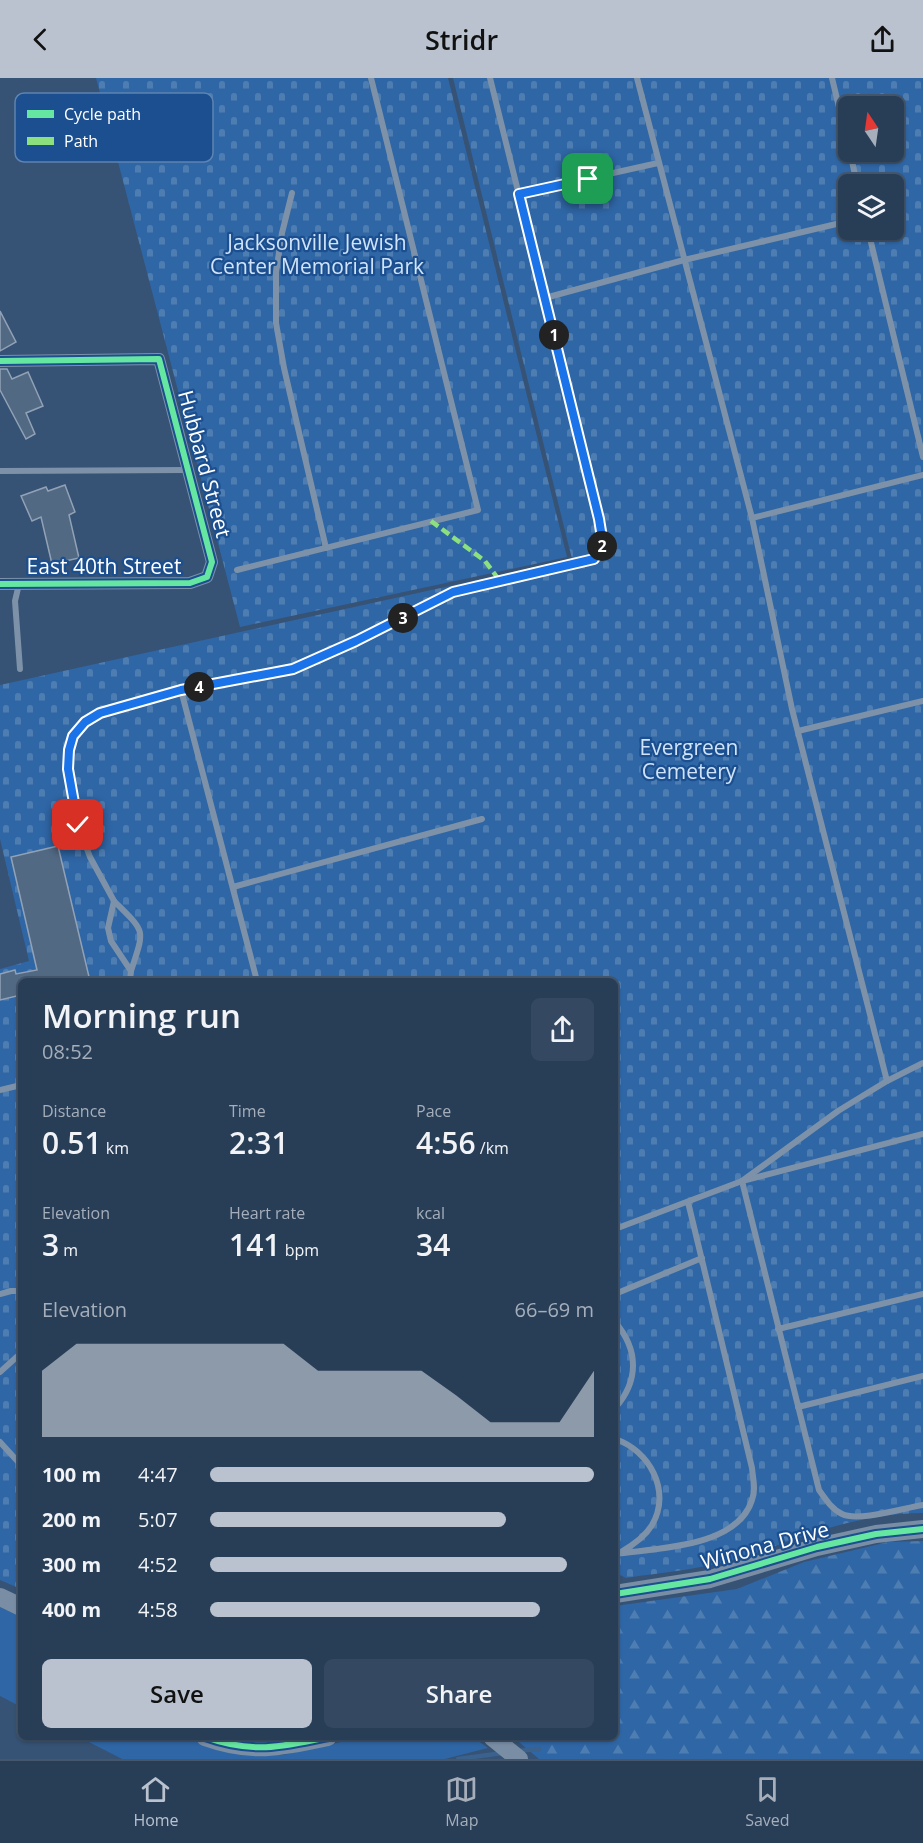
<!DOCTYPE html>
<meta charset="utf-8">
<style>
body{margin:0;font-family:"Open Sans",sans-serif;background:#344961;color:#f1f3f6;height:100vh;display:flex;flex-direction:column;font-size:22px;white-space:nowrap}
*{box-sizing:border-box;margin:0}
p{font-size:20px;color:#a5aeba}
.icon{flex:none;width:33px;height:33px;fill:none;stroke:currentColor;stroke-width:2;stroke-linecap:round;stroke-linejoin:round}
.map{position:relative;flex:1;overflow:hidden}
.drawer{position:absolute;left:18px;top:900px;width:600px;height:762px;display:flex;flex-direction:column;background:#283e57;border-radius:9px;box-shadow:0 2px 4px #0004,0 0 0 2px #44576d}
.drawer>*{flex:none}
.needle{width:39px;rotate:347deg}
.buttons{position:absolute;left:838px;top:18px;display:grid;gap:12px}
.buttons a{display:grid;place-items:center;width:66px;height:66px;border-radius:9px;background:#283e57;box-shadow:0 2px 4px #0004,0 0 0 2px #44576d;font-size:30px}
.pin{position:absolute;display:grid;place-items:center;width:51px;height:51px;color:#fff;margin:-26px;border-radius:12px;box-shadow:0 3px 9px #0006}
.km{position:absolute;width:30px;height:30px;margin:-15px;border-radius:50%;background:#222;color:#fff;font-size:16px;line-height:30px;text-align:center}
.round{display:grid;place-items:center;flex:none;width:63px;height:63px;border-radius:9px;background:#344961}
.summary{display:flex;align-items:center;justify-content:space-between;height:102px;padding:0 24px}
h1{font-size:33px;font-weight:600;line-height:45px}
.figures{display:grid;grid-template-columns:repeat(3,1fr);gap:9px;height:102px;padding:6px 24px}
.figures div{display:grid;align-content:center}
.figures b{font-size:30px;font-weight:600}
.figures small{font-size:16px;font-weight:400}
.figures p{font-size:16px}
.chart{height:168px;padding:12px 24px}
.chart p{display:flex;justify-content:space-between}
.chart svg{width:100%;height:108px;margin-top:6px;fill:#b9c2ce;opacity:.7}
.cta{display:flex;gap:12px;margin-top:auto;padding:12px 24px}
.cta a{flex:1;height:69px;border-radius:9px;background:#b9c2ce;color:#111;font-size:24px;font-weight:600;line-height:69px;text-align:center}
.cta a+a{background:#344961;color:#f1f3f6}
ul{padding:0 24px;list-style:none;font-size:20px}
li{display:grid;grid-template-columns:96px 72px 1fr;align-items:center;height:45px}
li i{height:15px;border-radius:8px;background:#b9c2ce}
header{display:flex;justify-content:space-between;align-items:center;height:78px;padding:0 24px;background:#b9c2ce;color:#111;font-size:27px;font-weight:600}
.tabs{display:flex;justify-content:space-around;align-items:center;height:84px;border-top:2px solid #44576d;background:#283e57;font-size:16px;color:#a5aeba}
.tabs a{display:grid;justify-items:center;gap:3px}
.tabs .current{color:#b9c2ce}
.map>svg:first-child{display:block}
</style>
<header><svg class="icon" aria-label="back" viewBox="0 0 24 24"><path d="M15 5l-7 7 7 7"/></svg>Stridr<svg class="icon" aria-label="share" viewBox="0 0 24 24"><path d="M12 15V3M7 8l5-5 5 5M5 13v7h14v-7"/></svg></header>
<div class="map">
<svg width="923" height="1681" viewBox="0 0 923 1681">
<defs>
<pattern id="forest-firs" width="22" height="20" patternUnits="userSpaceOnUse" patternTransform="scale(1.5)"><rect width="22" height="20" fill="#2f66a5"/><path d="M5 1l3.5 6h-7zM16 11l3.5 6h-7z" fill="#4e7db2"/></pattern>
<pattern id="cemetery-stones" width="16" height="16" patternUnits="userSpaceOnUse" patternTransform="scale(1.5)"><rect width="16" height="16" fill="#2f66a5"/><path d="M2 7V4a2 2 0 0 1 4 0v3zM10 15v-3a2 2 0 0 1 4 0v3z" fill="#4e7db2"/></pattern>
</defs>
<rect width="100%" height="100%" fill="#365274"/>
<polygon fill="url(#forest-firs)" points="923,1463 923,1681 539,1681 513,1659 615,1659 615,1528 737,1511 804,1484 888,1464"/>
<g fill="url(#cemetery-stones)" fill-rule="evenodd">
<polygon points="96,0 448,0 567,479 240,549"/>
<path d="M453,0H923V1435C886,1435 845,1444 810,1456C786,1463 764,1473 740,1480C703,1491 665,1494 626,1500L620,1497L618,1490H615V903H21V1511L0,1502V891L29,883L0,761V607L572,481ZM849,28H894V74H849ZM849,106H894V152H849Z"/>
</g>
<g fill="#2f66a5">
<polygon points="0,1529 21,1539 21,1629 0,1618"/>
<polygon points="79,1659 190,1659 201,1665 283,1677 363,1659 473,1659 488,1670 445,1681 122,1681"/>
</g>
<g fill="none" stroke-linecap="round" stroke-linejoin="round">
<g stroke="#3b618d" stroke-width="4.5">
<polyline points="517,1673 539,1671"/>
<polyline points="458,1681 503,1675"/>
</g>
</g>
<g fill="#526984" stroke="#92a2b6" stroke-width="1.5">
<polygon points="0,233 16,264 0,273"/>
<polygon points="0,291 7,291 12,301 28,294 43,328 26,335 35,356 26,361 0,312"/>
<polygon points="65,407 75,434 69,437 79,480 52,486 41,439 32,443 21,418 46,409 48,413"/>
<polygon points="58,768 90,903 21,903 21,917 0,922 0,896 15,892 16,896 37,892 11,779"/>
</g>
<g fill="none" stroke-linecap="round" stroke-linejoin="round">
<g stroke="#7d92a8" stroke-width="6">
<polyline points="637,0 752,440 792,631 887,1003"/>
<polyline points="832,0 849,71"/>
<polyline points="850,74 857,106"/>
<polyline points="292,115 282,155 276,194 276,245 284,290 326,470"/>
<polyline points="519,116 658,85"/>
<polyline points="868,152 923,379"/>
<polyline points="545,220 684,182 849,143"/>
<polyline points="0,393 188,392"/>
<polyline points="752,440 923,397"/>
<polyline points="237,492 478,432 371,0"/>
<polyline points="19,506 15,523 20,591"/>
<polyline points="181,612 257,903"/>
<polyline points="798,653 923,623"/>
<polyline points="233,809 482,741"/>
<path d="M114,823C146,855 145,850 131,893"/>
<polyline points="130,903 131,893 111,863 108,850 114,823 90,779 78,747 68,691 69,672 73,658 85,644 100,635 181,612 293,591 356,563 453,514 594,481 603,466 599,441 490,0"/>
<polyline points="0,1012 21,1007"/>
<path d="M923,1056L742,1103L819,1412C826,1422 832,1431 842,1436C858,1444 904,1430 923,1427"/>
<polyline points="615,1151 742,1103 838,1033 887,1003 923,985"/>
<polyline points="0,1216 11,1213 21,1213"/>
<polyline points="615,1216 702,1180"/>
<path d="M615,1244C639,1272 639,1303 615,1330"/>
<polyline points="778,1251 923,1216"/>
<polyline points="0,1294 21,1275"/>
<polyline points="798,1329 923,1298"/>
<path d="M615,1361C649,1372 672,1413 652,1447C645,1459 633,1467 621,1474"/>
<polyline points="0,1364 21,1387"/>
<path d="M615,1476C656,1470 737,1470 752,1422C756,1412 753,1401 752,1390L688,1124"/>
</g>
<polyline stroke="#7d92a8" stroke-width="12" points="0,283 159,281 212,484 207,499 190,505 0,506"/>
<g stroke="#798da4" stroke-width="18">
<polyline points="615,1516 710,1501 817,1469 876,1456 923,1451"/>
<polyline points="0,1519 21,1529"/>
<path d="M205,1659C252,1676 282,1669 328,1659"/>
<polyline points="492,1659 519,1681"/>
</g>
<polyline stroke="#8de07e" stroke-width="4.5" stroke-dasharray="9 4.5" stroke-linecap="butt" points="431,443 485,483 500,503"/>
<defs>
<g id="cycleway">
<polyline points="0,283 159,281 212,484 207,499 190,505 0,506"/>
<polyline points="615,1516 710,1501 817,1469 876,1456 923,1451"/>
<path d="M205,1659C252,1676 282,1669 328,1659"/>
</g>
</defs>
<use href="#cycleway" stroke="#1b4f8f" stroke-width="10"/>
<use href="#cycleway" stroke="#66e7a1" stroke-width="6"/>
</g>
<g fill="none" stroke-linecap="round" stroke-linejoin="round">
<defs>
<polyline id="route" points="78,747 68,691 69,672 73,658 85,644 100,635 181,612 293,591 356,563 453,514 594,481 603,466 599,441 519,116 588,101"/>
</defs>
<use href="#route" stroke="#fff" stroke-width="12"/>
<use href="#route" stroke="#1a73e8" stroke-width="8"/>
</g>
<g text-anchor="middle" stroke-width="4.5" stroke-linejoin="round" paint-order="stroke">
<g font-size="21" fill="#cfe3fa" stroke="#1b4f8f">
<text x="317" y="172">Jacksonville Jewish<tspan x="317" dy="24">Center Memorial Park</tspan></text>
<text x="689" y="677">Evergreen<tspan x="689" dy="24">Cemetery</tspan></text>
</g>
<g font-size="21" fill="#fff" stroke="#1b4f8f">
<text transform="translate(204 386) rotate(75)" y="7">Hubbard Street</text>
<text x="104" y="496">East 40th Street</text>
<text transform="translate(765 1468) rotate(-15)" y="7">Winona Drive</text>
</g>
</g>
<rect x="15" y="15" width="198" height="69" rx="9" fill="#1b4f8f" stroke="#5f84b1" stroke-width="1.5"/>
<rect x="27" y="32" width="27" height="8" fill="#66e7a1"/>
<rect x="27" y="59" width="27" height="8" fill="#8de07e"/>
<g font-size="16" fill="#fff">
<text x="64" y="42">Cycle path</text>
<text x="64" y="69">Path</text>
</g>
</svg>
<div class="buttons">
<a><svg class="needle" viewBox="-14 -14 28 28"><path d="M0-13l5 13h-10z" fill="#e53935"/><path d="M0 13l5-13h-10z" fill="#a5aeba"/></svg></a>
<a><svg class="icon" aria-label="layers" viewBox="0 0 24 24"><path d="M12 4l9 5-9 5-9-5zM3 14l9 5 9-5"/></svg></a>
</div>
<div class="pin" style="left:588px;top:101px;background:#1e9e55"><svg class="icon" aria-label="arrive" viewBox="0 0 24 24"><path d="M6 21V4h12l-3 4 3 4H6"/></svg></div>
<div class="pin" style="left:78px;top:747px;background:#d93025"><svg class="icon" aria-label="check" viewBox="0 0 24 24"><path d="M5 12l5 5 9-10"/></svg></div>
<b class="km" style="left:554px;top:257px">1</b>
<b class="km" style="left:602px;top:468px">2</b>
<b class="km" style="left:403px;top:540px">3</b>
<b class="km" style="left:199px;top:609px">4</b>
<section class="drawer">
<div class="summary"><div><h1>Morning run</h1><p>08:52</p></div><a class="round"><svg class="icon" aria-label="share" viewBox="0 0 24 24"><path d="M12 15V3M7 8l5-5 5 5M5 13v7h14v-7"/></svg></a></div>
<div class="figures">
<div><p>Distance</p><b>0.51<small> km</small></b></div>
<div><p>Time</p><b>2:31</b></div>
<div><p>Pace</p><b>4:56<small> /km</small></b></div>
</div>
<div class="figures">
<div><p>Elevation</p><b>3<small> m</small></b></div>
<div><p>Heart rate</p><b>141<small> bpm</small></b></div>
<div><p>kcal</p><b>34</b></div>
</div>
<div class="chart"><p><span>Elevation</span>66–69 m</p>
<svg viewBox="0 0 160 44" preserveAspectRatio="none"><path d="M0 44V17L10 6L20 6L30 6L40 6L50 6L60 6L70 6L80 17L90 17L100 17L110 17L120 27L130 38L140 38L150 38L160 17V44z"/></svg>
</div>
<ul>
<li><b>100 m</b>4:47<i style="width:100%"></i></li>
<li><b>200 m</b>5:07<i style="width:77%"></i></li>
<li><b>300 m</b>4:52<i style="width:93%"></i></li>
<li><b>400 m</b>4:58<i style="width:86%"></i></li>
</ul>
<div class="cta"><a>Save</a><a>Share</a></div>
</section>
</div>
<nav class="tabs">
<a class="current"><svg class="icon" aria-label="home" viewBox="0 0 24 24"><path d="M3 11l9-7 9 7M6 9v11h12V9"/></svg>Home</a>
<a><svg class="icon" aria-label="map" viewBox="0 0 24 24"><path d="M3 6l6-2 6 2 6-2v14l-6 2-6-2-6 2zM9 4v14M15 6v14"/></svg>Map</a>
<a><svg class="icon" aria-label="saved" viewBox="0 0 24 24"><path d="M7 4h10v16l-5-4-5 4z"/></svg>Saved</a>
</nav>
